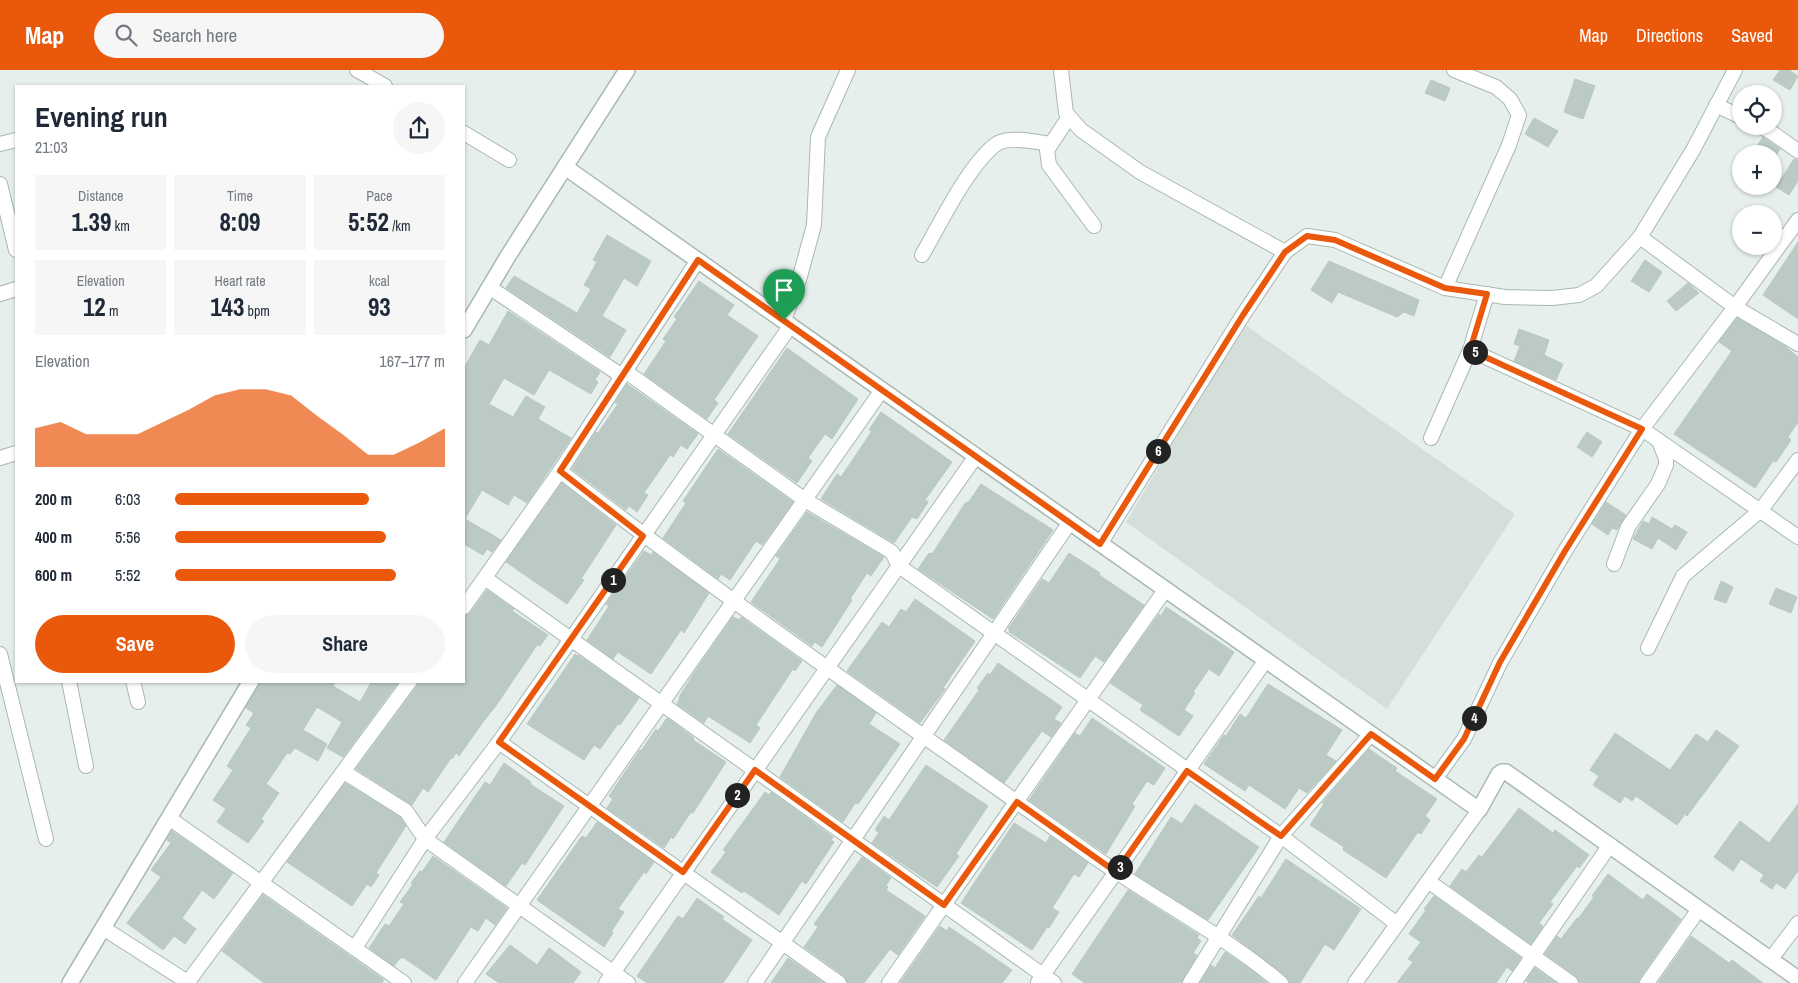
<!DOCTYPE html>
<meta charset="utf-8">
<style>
body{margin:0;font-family:"Archivo Narrow",sans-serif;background:#f6f6f7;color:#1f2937;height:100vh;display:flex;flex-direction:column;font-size:19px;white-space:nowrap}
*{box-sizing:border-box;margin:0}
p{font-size:16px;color:#747a83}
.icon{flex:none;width:28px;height:28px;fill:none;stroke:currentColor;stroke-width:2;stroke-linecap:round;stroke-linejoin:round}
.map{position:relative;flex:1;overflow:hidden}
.drawer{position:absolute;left:15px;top:15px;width:450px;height:598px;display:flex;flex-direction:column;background:#fff;border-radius:0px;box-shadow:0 1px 4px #0004}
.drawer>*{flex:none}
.tools{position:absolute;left:1732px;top:15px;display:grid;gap:10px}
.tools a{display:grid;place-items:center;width:50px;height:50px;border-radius:50%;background:#fff;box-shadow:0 1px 4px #0004;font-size:25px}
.pin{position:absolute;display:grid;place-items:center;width:42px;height:42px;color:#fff;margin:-51px -21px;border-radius:50% 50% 50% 0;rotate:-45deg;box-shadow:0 0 5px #0007}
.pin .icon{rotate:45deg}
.km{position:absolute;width:25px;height:25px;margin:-12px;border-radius:50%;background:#222;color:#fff;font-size:14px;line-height:25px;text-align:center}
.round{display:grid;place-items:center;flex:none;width:52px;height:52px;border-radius:26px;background:#f6f6f7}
.overview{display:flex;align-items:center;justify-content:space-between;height:85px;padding:0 20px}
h1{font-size:28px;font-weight:800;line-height:38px}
.stats{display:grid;grid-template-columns:repeat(3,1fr);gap:8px;height:85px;padding:5px 20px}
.stats div{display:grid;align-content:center;border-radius:0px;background:#f6f6f7;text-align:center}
.stats b{font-size:25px;font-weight:800}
.stats small{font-size:14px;font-weight:400}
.stats p{font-size:14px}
.chart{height:140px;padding:10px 20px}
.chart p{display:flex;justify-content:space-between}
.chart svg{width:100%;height:90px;margin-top:5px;fill:#ea580c;opacity:.7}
.primary-button{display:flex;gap:10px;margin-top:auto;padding:10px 20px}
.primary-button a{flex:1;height:58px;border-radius:30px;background:#ea580c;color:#fff;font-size:20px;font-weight:800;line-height:58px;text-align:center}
.primary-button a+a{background:#f6f6f7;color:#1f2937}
ul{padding:0 20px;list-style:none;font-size:16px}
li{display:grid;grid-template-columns:80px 60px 1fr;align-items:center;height:38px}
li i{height:12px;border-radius:6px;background:#ea580c}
header{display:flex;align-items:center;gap:30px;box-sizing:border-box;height:70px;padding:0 25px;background:#ea580c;color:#fff}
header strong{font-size:24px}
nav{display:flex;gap:28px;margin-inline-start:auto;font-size:18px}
.search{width:350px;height:45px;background:#f6f6f7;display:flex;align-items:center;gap:12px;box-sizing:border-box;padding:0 18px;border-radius:28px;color:#747a83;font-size:19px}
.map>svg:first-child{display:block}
</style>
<header>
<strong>Map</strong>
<div class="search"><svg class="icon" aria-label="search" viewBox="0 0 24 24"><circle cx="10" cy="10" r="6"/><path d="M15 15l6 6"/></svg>Search here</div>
<nav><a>Map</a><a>Directions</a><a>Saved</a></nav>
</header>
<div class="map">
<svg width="1798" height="913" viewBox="0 0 1798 913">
<rect width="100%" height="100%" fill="#e6efeb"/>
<polygon fill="#d4dfda" points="1244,254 1515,444 1387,639 1126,452"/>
<g fill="#bbcac4" stroke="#b8c9c2">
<polygon points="1780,0 1789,0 1798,6 1790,20 1773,10"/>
<polygon points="1575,9 1595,16 1583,49 1564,42"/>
<polygon points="1431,10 1450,18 1445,31 1425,23"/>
<polygon points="1534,48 1558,61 1548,77 1525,64"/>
<polygon points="1763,67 1780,79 1775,87 1774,84 1769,84 1757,76"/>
<polygon points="1794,89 1798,90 1798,111 1789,125 1776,117"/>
<polygon points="607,165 651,191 637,216 624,208 602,246 626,260 610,287 506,218 514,206 577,243 591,219 584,215 597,192 593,190"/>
<polygon points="1798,172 1798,249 1763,225"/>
<polygon points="1645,190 1662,202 1649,222 1631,211"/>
<polygon points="1329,191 1419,230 1414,246 1404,242 1397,247 1338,222 1332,233 1311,220"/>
<polygon points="699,211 734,235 727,245 758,266 714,330 718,333 707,349 644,304 666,271 663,269 677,249 674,247"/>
<polygon points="1688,213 1699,223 1676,241 1667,231"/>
<polygon points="508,241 600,302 595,310 598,312 591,324 549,300 534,325 504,308 489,334 513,347 526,326 545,337 538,349 571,368 527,433 514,425 508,435 482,420 465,449 501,470 492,482 487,479 483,485 464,474 464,298 480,270 489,275"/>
<polygon points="1737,248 1786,277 1798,287 1798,352 1788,367 1791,370 1776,392 1773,391 1755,418 1674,364 1732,281 1719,272"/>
<polygon points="1519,259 1549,270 1544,285 1563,294 1556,310 1514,291 1520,276 1514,274"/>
<polygon points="787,278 858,329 832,369 825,364 808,388 812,391 797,413 728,364"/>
<polygon points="627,314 698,364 687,379 681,375 673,387 670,385 644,423 648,425 637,442 629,436 626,440 572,399 596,362 598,363 618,334 615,333"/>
<polygon points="881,342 952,392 925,430 928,432 917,449 912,447 894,473 821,429 837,404 841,407 872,361 869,360"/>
<polygon points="1587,362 1602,372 1592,387 1577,377"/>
<polygon points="718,379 793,432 762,475 756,471 730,510 721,504 718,509 663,468 686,433 683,431"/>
<polygon points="562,413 616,455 581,509 584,510 567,534 506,492"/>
<polygon points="981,414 1053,460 993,549 918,499 929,483 932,484 966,432 968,433"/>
<polygon points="1606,432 1626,445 1617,460 1612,458 1608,465 1592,454"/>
<polygon points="807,442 884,487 871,506 867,503 850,529 852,530 822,577 815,572 812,576 751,532 780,489 776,486"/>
<polygon points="1652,447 1672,459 1675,455 1687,462 1676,480 1658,468 1652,479 1633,469 1643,451 1649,454"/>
<polygon points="644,481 651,485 653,482 709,523 684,563 681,560 651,604 618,582 613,589 587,570 609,536 606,534"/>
<polygon points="1069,483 1100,503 1099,505 1144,535 1104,592 1095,586 1080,608 1009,562 1010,560 1008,559 1042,509 1049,513"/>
<polygon points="1721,511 1733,517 1726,533 1714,529"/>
<polygon points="1776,518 1797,527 1791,543 1769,534"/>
<polygon points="487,520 514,539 512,541 548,565 540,576 537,575 495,637 483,652 459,686 456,683 452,689 451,688 428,722 423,718 412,735 356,699 417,616 419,611 464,611 464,546 471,542"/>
<polygon points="915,529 975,571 943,618 945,619 920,653 847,601 882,552 889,557 901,539 906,542"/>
<polygon points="1166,537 1234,582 1219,606 1209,599 1193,622 1195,623 1184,640 1193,646 1179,666 1140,640 1143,635 1110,613 1159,544 1161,546"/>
<polygon points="733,547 739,550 741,547 802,591 795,601 793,599 756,655 760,658 750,673 708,646 704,653 677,634 680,628 679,627 696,600"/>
<polygon points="575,584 577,586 578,585 639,628 620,655 618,654 600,679 594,675 584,690 527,654"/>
<polygon points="998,593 1062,637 1054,649 1061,653 1051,667 1042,661 1004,713 944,670 979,620 977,618 988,603 990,605"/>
<polygon points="261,611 336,611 333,616 360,632 372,611 399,611 343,687 327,678 342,652 317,637 303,660 327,674 318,691 295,678 290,684 287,683 266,714 279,723 261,749 264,751 248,773 217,752 226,739 213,730 233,700 227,696 251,658 246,655 254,643 246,638"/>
<polygon points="1268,614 1342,660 1326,685 1336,691 1307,723 1299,718 1285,739 1249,715 1245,721 1204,694 1224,665 1226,666 1240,644 1246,648"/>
<polygon points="837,615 876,643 869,654 900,674 858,734 855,733 843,752 780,707 816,643"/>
<polygon points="667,648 694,668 693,670 726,692 693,743 691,742 673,769 671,767 664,778 607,738 613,729 609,726 640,680 641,681 656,659 658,661"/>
<polygon points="1092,648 1165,698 1154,715 1147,711 1132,734 1135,736 1106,784 1029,730 1075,663 1080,666"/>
<polygon points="1716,660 1739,676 1687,746 1685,744 1677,755 1636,726 1632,731 1625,726 1620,733 1593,715 1599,706 1590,700 1615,663 1670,700 1696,664 1708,672"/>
<polygon points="1369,679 1397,698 1395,701 1437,729 1425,746 1430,750 1421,764 1418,762 1386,808 1343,780 1344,777 1310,755 1324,734 1322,733"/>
<polygon points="504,693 531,712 530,714 564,736 525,795 522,793 506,816 444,772 485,712 490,715"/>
<polygon points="926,695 988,736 956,784 959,786 937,817 872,773 879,762 875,760 884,746 889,750"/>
<polygon points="345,713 400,747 406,756 376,803 379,805 371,817 367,814 352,836 287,792"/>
<polygon points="765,722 769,725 771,722 833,767 831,770 834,772 806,814 802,811 779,845 744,821 742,823 711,802 726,782 723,780"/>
<polygon points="1195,734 1259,777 1208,850 1135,804 1171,747 1182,754"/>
<polygon points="1798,734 1798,801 1785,819 1776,813 1772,819 1760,811 1764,805 1741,789 1733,801 1714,787 1740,751 1769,773"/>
<polygon points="1519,738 1553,763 1555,760 1589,785 1579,798 1577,796 1550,832 1553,834 1539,853 1543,856 1531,874 1450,816 1462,799 1466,802 1479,785 1482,787"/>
<polygon points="597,752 654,792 646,804 644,802 618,839 624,842 611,862 613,863 604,877 537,830 582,766 586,768"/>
<polygon points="1014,753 1046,773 1050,766 1088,793 1079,807 1074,804 1052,838 1059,842 1049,858 1047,857 1032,880 961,833"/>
<polygon points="172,761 233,803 214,829 202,820 182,848 196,859 185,874 174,866 163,880 127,853 161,807 151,800 171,773 167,770"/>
<polygon points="433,786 507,838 495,855 486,848 478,861 471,857 436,910 404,888 400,888 394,896 369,878 385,854 389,856 404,834 400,832 413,814 411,813 420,801 422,802"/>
<polygon points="862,787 891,808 886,815 888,817 886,820 925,846 898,885 890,879 864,913 848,913 844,906 804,877 818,857 814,854"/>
<polygon points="1286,789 1361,839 1334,880 1325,874 1300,913 1290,913 1286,906 1232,865 1259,826 1261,828"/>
<polygon points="1608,804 1643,830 1647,824 1681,849 1640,908 1638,913 1580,913 1576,906 1545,884 1557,866 1561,869 1577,848 1578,849 1594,827 1592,826"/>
<polygon points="1128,820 1199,865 1197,868 1201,871 1193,883 1197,885 1181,913 1085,913 1072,904"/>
<polygon points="263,825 384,910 382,913 264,913 222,881"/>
<polygon points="1434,826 1521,888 1512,901 1507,897 1496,913 1397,913 1413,892 1408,889 1421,872 1409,864 1426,840 1424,839"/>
<polygon points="697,828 724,847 722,849 752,870 723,913 647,913 637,906 678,846 683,849"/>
<polygon points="940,856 947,861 949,857 1012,900 1002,913 900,913"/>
<polygon points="1691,866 1729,893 1732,890 1763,913 1658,913"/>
<polygon points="510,875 537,895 549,878 581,902 573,913 499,913 486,904"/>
<polygon points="1225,882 1254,902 1267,913 1200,913 1211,895 1215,898"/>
<polygon points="788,888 824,913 771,913"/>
<polygon points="1535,898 1556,913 1529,913 1526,911"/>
</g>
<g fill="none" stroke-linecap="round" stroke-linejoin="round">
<defs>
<g id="minor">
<polyline points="357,0 385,16"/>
<polyline points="1061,0 1066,43 1081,60 1140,102 1285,182 1307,166 1335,170 1445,218 1505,227 1552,228 1579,225 1596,216 1640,167 1693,80 1735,0"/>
<polyline points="1716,35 1741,47"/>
<polyline points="1069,47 1047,80 1049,95 1094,156"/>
<polyline points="1760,56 1771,62 1798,81"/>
<polyline points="464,63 509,90"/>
<polyline points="0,74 16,70"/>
<polyline points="0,114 16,180"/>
<polyline points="1798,150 1735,237 1642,359 1798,467"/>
<polyline points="1640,167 1735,237 1798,274"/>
<path d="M922,185C939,156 971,90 998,73C1010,66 1037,72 1051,74"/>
<polyline points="489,217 622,306"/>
<polyline points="1445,218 1509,75 1519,45 1510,29 1496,17 1454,0"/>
<polyline points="0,224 16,219"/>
<polyline points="784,250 799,210 814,155 818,67 848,0"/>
<polyline points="1470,280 1487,224"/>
<polyline points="625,301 805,430 892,482 899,496 1281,766 1397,854"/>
<polyline points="1431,368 1470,280 1642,359 1565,481 1500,593 1464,669 1435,709"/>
<polyline points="0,388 16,383"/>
<path d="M560,401C733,535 915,659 1093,786C1155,830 1223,864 1281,913"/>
<polyline points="1100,474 1243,245 1285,182"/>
<polyline points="1614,494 1628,457 1658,414 1666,395 1666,389 1659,371"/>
<polyline points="485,508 1054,913"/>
<polyline points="464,537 560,401 698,190"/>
<polyline points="1648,578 1683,506 1761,440 1798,390"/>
<polyline points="0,584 46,769"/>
<polyline points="69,611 86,696"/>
<polyline points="133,611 138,632"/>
<polyline points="499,672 839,913"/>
<polyline points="344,702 406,741 425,769 628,913"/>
<polyline points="169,748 404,913"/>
<polyline points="1428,811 1571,913"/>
<polyline points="103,858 189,913"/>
<polyline points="355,878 425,769 499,672 791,255"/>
<polyline points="1771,889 1798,853"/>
<polyline points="188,912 410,611"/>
<polyline points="1038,912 1266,590"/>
<polyline points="465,913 882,320"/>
<polyline points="606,913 976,386"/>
<polyline points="755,913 1070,452"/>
<polyline points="889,913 1165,520"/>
<polyline points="1190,913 1281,766 1371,664"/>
<polyline points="1355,913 1479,740"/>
<polyline points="1514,913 1610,775"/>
<polyline points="1647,913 1699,839"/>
</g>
<g id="tertiary">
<polyline points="565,97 1479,740 1499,704 1502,702 1506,702 1798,909"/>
<polyline points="464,260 508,186 627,0"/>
<polyline points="70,913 251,611"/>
</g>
</defs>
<use href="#minor" stroke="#a8b8b2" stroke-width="16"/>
<use href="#tertiary" stroke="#a8b8b2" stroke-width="18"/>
<use href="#minor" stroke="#fff" stroke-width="14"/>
<use href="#tertiary" stroke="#fff" stroke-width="15"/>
</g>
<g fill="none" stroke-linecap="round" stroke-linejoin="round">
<defs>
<polygon id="route" points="1307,166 1335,170 1445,218 1487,224 1470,280 1642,359 1565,481 1500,592 1464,669 1435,709 1371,664 1281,766 1187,701 1116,802 1017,732 944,835 755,700 683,802 499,672 643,466 560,401 698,190 1100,474 1243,245 1285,182"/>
</defs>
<use href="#route" stroke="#fff" stroke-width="10"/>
<use href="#route" stroke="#ea580c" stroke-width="6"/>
</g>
</svg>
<div class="tools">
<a><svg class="icon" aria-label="locate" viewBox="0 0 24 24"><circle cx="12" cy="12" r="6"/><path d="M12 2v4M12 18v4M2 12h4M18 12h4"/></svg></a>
<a>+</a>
<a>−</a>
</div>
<div class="pin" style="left:784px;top:250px;background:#1e9e55"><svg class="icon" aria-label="arrive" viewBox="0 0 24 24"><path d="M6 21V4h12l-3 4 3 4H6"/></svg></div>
<b class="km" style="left:613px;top:510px">1</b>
<b class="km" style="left:737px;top:725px">2</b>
<b class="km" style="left:1120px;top:797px">3</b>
<b class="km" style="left:1474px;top:648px">4</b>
<b class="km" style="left:1475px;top:282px">5</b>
<b class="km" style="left:1158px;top:381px">6</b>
<section class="drawer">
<div class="overview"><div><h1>Evening run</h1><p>21:03</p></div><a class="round"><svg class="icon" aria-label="share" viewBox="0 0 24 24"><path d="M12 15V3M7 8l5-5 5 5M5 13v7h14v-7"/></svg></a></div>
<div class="stats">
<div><p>Distance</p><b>1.39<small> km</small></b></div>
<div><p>Time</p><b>8:09</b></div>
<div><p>Pace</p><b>5:52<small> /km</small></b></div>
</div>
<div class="stats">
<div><p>Elevation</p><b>12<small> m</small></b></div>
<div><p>Heart rate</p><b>143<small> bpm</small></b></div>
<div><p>kcal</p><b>93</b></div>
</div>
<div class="chart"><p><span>Elevation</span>167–177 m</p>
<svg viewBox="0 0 160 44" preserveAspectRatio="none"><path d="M0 44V25L10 22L20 28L30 28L40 28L50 22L60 16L70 9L80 6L90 6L100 9L110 19L120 28L130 38L140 38L150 32L160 25V44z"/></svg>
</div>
<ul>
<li><b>200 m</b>6:03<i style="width:72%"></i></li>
<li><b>400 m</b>5:56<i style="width:78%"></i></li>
<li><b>600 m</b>5:52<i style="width:82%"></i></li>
</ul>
<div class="primary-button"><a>Save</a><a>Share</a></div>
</section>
</div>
